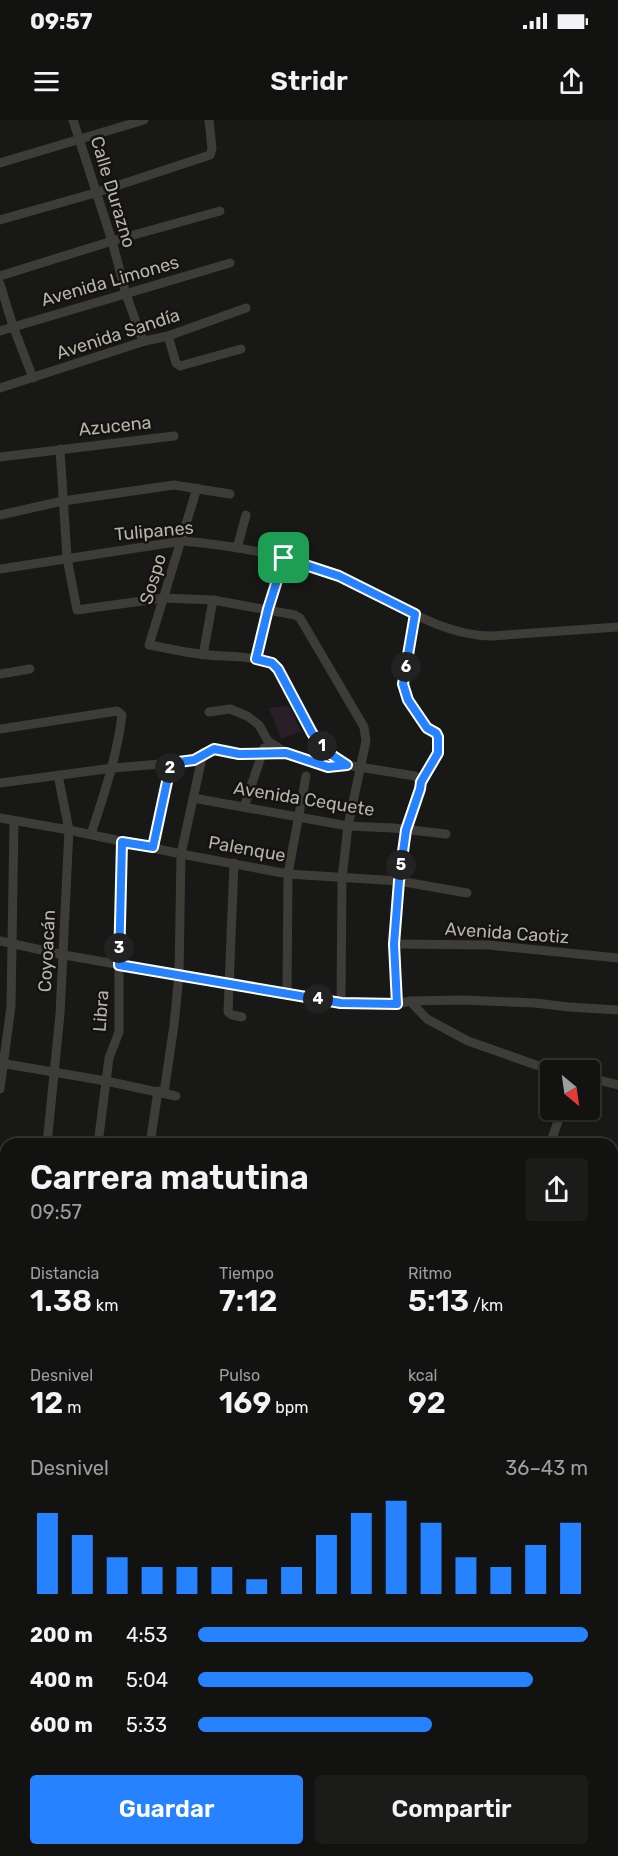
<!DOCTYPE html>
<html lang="es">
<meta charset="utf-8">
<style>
body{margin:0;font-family:Rubik,sans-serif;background:#1b1b19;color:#f1f3f6;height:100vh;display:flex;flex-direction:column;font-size:22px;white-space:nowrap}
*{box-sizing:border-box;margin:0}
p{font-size:20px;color:#9c9e9f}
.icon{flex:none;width:33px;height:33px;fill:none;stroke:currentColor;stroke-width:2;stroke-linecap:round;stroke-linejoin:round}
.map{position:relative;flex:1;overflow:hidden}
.drawer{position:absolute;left:0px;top:1018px;width:618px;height:718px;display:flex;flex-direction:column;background:#121210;border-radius:18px 18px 0 0;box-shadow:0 2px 4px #0004,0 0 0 2px #313230}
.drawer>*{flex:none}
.needle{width:39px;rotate:151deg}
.fabs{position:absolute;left:540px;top:940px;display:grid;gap:12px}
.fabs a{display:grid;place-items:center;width:60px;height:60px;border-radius:6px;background:#121210;box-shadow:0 2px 4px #0004,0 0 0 2px #313230;font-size:30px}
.pin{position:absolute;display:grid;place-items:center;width:51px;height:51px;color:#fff;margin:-26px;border-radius:12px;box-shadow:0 3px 9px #0006}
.km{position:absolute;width:30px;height:30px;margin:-15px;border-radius:50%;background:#222;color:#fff;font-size:16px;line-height:30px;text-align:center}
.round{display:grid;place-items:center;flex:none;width:63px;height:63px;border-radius:6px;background:#1b1b19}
.summary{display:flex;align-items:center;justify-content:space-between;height:102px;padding:0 30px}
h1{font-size:33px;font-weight:600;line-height:45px}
.figures{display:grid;grid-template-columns:repeat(3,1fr);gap:9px;height:102px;padding:6px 30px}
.figures div{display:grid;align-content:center}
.figures b{font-size:30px;font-weight:600}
.figures small{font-size:16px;font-weight:400}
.figures p{font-size:16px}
.chart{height:168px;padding:12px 30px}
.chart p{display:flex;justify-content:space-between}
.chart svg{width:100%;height:108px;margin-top:6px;stroke:#2782ff;stroke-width:6}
.cta{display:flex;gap:12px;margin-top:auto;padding:12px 30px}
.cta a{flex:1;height:69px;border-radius:6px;background:#2782ff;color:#fff;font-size:24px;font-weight:600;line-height:69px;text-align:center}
.cta a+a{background:#1b1b19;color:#f1f3f6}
ul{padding:0 30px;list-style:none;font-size:20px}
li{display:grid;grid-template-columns:96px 72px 1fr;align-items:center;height:45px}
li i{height:15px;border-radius:8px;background:#2782ff}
.status{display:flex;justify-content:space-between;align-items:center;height:42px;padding:0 30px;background:#121210;direction:ltr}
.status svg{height:16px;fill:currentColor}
header{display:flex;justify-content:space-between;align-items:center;height:78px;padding:0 30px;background:#121210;font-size:27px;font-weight:600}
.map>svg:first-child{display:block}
</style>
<div class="status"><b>09:57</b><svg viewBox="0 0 49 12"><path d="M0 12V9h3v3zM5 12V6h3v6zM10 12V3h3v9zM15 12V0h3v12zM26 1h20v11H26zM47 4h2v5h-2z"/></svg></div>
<header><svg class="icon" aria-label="menu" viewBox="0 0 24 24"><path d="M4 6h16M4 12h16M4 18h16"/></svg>Stridr<svg class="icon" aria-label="share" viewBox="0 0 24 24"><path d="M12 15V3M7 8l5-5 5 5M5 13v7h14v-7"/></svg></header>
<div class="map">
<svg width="618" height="1736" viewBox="0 0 618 1736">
<rect width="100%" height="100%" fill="#181816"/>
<polygon fill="#281f28" points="289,586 301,611 281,619 269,588"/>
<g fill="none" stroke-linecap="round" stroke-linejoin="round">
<g stroke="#3d3c36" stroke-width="9">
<polyline points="73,0 112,121 126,174 141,216 145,221"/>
<polyline points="0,43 144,0"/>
<polyline points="0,100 95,73 210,35 212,29 209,0"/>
<polyline points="0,156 112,121 220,91"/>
<polyline points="0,164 13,206 33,258"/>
<polyline points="0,211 230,143"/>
<polyline points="168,216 176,243 180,246 241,229"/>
<polyline points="0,268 145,221 168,216 246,188"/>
<polyline points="60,329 67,438 77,490 164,478 213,480 295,495 300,498 364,607 366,621 348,706 342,758 341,883"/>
<polyline points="0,337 174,316"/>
<path d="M197,368L149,525C166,528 183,532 200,534C222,538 262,533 278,549L312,613L324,630L347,645"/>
<polyline points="0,395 63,381 174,365 230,374"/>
<polyline points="237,428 246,395"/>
<path d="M0,449L182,421C231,425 294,436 339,456C389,477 437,516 492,516L618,507"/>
<polyline points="415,494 403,564 408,580 427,608 436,613 438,617 437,633 421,662"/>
<polyline points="203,535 213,480"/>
<polyline points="256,539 268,489 284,438"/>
<polyline points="0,554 30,549"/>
<polyline points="209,592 230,589 247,596 259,605 268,621 285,632"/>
<path d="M0,609L117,591L122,595C117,636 104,675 91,714"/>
<polyline points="0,663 113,648 185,642 194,640 203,633 214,629 239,634 287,633 329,647 347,645 415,656 421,662 420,669 406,709 399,761 394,824 397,884"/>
<polyline points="193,678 348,706 393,708 446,714"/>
<polyline points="244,687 264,628"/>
<polyline points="0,698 69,710 181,734 288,754 399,761 467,773"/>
<polyline points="153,727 171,643"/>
<polyline points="234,743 228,892 232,895 242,897"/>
<polyline points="0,821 64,835 341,883 397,884 410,881 463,880 535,883 569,887 618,890"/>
<polyline points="394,824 489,825 618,838"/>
<polyline points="287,875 288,754 306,656"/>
<polyline points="410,881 427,899 468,921 536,945 560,951"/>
<polyline points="0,943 106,961 176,976"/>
<polyline points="590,958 618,965"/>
<polyline points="0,969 11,886 14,701"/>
<polyline points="164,973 174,905 179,855 181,734 203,633"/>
<polyline points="47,1024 60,894 69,710 58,655"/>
<polyline points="98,1024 109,938 119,912 119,845 122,722"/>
<polyline points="150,1024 158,971"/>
<polyline points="550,1024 562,990"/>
<polyline points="0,1143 6,1144"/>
<polyline points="612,1192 618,1193"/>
<polyline points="1,1245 6,1258"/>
<polyline points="612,1286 618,1288"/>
<polyline points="612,1479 618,1481"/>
<polyline points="0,1554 6,1566"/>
<polyline points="0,1600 6,1598"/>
<polyline points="0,1631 6,1628"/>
<polyline points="0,1648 6,1669"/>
<polyline points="85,1731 87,1736"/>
<polyline points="158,1731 159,1736"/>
<polyline points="217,1731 219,1736"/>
<polyline points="278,1731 280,1736"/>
<polyline points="334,1731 336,1736"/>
<polyline points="455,1731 457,1736"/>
<polyline points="512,1731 515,1736"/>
<polyline points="594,1731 596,1736"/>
<polyline points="37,1733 44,1731"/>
<polyline points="378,1736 390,1731"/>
</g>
</g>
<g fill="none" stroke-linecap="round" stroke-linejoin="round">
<defs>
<polygon id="route" points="284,438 339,456 415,494 403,564 408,580 427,608 436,613 438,617 438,633 421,662 420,669 406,710 399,761 394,824 397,884 341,883 119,845 122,722 153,727 171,643 194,640 214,629 239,634 286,633 328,647 347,645 324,630 312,613 278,549 272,543 256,539 268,489"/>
</defs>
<use href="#route" stroke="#fff" stroke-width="12"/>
<use href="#route" stroke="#2782ff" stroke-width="8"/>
</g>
<g text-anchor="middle" stroke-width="5" stroke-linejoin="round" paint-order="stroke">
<g font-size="18" fill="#b9b2a6" stroke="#131311">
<text transform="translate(113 72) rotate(73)" y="6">Calle Durazno</text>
<text transform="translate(110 161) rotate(-16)" y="6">Avenida Limones</text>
<text transform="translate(118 214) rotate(-18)" y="6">Avenida Sandía</text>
<text transform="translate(115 306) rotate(-6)" y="6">Azucena</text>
<text transform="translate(154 411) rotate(-5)" y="6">Tulipanes</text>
<text transform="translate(153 459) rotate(-73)" y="6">Sospo</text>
<text transform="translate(304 679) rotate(9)" y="6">Avenida Cequete</text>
<text transform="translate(247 729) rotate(10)" y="6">Palenque</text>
<text transform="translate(507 813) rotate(4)" y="6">Avenida Caotiz</text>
<text transform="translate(47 831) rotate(-87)" y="6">Coyoacán</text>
<text transform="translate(101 891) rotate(-86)" y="6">Libra</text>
</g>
</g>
</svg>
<div class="fabs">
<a><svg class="needle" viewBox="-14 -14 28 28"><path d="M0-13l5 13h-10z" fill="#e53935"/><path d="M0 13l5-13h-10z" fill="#9c9e9f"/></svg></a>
</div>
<div class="pin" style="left:284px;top:438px;background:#1e9e55"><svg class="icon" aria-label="arrive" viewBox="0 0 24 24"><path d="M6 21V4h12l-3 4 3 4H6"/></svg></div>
<b class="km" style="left:322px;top:626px">1</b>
<b class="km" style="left:170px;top:648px">2</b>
<b class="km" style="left:119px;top:828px">3</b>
<b class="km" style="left:318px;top:879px">4</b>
<b class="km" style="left:401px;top:745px">5</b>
<b class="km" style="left:406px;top:547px">6</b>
<section class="drawer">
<div class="summary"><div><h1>Carrera matutina</h1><p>09:57</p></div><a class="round"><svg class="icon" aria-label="share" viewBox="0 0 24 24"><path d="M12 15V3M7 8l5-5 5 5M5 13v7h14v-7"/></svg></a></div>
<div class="figures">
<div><p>Distancia</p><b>1.38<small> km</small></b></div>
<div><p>Tiempo</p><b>7:12</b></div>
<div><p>Ritmo</p><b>5:13<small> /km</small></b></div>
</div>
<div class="figures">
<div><p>Desnivel</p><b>12<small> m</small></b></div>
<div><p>Pulso</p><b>169<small> bpm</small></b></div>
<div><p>kcal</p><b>92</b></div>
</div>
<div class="chart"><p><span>Desnivel</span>36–43 m</p>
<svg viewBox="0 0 160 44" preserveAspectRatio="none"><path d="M5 44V11M15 44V20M25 44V29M35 44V33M45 44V33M55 44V33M65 44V38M75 44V33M85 44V20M95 44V11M105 44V6M115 44V15M125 44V29M135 44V33M145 44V24M155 44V15"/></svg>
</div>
<ul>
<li><b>200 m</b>4:53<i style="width:100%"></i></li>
<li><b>400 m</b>5:04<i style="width:86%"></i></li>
<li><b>600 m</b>5:33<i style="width:60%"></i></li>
</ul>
<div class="cta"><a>Guardar</a><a>Compartir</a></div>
</section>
</div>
